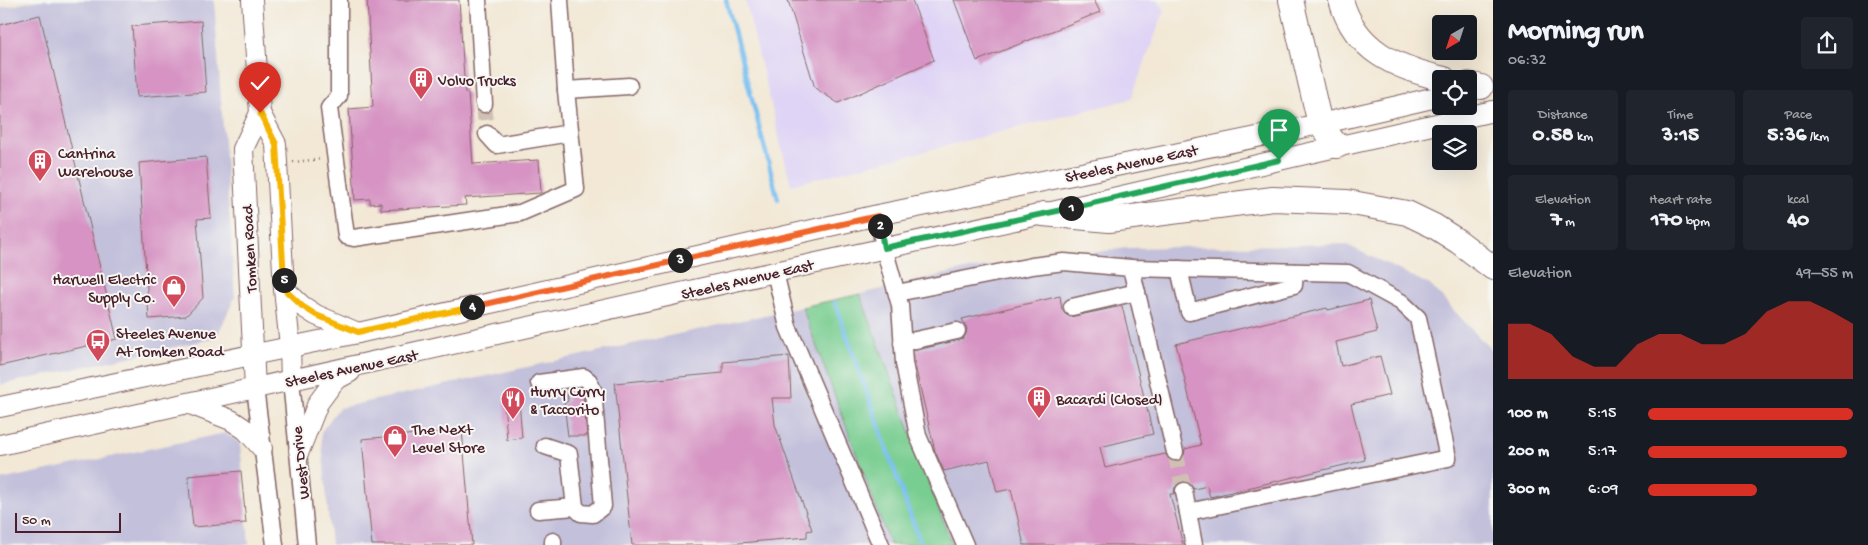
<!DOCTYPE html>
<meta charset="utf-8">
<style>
body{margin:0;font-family:"Gochi Hand",sans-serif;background:#20242c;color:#f1f3f6;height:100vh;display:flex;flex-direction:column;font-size:19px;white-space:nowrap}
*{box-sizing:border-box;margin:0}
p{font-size:16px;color:#9ea1a6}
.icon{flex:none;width:28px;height:28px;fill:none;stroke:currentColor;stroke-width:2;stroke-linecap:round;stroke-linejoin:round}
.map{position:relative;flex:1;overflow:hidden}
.sheet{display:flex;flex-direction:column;background:#171b24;width:375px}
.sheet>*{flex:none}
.needle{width:32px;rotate:219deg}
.controls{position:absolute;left:1432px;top:15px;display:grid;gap:10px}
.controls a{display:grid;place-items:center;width:45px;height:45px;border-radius:5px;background:#171b24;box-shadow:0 5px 20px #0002;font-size:25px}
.scale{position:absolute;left:15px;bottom:12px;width:106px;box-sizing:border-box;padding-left:5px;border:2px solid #4a1f2b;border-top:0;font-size:14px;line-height:18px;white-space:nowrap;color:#4a1f2b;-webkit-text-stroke:4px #f6f6f2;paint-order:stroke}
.pin{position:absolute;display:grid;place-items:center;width:42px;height:42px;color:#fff;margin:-51px -21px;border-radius:50% 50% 50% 0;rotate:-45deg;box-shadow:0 0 5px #0007}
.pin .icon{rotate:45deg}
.km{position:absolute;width:25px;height:25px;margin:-12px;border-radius:50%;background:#222;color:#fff;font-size:14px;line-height:25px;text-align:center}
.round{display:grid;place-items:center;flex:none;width:52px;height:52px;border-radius:5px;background:#20242c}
.overview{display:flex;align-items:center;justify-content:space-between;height:85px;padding:0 15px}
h1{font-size:28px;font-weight:700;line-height:38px}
.figures{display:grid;grid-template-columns:repeat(3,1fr);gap:8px;height:85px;padding:5px 15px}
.figures div{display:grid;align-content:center;border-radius:5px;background:#20242c;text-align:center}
.figures b{font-size:21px;font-weight:700}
.figures small{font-size:14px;font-weight:400}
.figures p{font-size:14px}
.chart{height:140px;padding:10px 15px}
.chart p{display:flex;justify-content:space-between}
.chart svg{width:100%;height:90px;margin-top:5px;fill:#d93025;opacity:.7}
ul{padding:0 15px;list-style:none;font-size:16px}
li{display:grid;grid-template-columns:80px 60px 1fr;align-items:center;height:38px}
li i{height:12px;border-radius:6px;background:#d93025}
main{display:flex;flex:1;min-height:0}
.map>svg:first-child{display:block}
</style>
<main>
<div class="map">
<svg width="1493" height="545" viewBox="0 0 1493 545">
<rect width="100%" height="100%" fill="#f6f6f2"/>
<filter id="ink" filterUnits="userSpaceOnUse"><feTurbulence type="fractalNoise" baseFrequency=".02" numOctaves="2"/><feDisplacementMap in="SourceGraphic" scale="10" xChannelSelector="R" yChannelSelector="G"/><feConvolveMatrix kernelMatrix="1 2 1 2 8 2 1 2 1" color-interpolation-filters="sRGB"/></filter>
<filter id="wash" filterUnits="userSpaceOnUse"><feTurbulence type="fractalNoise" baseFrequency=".0096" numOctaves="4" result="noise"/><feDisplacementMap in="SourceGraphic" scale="20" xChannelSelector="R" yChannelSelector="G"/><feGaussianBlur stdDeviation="1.12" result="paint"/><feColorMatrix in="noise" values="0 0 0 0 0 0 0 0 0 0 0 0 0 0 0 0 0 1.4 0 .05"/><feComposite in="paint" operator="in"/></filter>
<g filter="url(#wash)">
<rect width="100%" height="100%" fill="#f2e8d5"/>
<polygon fill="#dfd4f5" points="745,0 1157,0 1165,9 1131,99 791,185"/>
<g fill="#c3c0db">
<polygon points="39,0 214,0 235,297 216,338 0,385 0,8"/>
<polygon points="1345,244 1430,285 1493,352 1493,545 952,545 860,294 958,271 1127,248"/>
<polygon points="802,307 890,545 331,545 321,432 339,408"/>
<polygon points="225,433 240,443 249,545 0,545 0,480"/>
</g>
<polygon fill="#78cd90" stroke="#61765e" points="860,294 952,545 890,545 802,307"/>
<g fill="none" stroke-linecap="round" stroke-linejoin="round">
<g stroke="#79c0f1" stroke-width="4.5">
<polyline points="726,0 778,199"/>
<polyline points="835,303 921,545"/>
</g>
</g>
<g id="blocks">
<g fill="#d693c3">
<polygon points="367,0 459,0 465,93 468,93 473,164 539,160 541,193 465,198 466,205 381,210 381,203 370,204 370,199 355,200 349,109 373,107"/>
<polygon points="788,0 912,0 934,60 838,103 815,88"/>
<polygon points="954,0 1094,0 1100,12 977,61"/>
<polygon points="40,15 117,339 0,366 0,25"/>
<polygon points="201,21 206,92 137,97 132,26"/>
<polygon points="206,157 211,218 197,219 203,298 186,316 149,319 139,163"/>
<polygon points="1060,296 1062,310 1065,314 1070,317 1122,306 1153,434 1100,447 1105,468 1165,454 1172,461 1178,462 1184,455 1185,449 1201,445 1176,344 1327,308 1328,310 1369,300 1377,332 1336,342 1341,366 1380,356 1390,395 1351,404 1365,460 1210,497 1207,486 1194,489 1188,482 1182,481 1175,487 1174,494 1170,494 1183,545 1024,545 1011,489 997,492 989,460 944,471 935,451 916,370 913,351 963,339 966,334 967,329 962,319"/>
<polygon points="789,356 791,398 772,398 775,425 812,530 807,531 807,537 717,545 632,545 615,383 723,373 723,362"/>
<polygon points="581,388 583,393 587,436 568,436 564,404 568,401 567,389"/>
<polygon points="519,400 522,438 507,440 504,401"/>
<polygon points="462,430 472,545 372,545 362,439"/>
<polygon points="241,471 246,523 193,527 188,476"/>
</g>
</g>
</g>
<g filter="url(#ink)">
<use href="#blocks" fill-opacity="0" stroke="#856566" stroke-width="1"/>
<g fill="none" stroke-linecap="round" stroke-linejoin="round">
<g stroke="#d0c0b3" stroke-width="16" stroke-dasharray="16 8" stroke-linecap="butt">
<polyline points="484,104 487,134"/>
<polyline points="1175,452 1184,491"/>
</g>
<defs>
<g id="minor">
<polyline points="339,0 339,96 329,108 346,236 354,238 520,213 576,189 566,90 560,0"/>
<polyline points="478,0 484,104"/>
<polyline points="566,90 629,86"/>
<polyline points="487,134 497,145 570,133"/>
<polyline points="878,215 884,248 900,305 904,363 918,436 965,545"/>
<polyline points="1131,268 1175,452"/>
<polyline points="1179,269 1189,312 1294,285 1295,272"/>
<polyline points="775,272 788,327 881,545"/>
<polyline points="897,293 1032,266 1064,262 1131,268 1348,273 1401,302 1418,318 1448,458 1188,512"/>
<polyline points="1072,307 1137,292"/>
<polyline points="902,343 957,331"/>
<polyline points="291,380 307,545"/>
<polyline points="539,383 584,377 589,381 593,390 603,506 593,514 581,513 575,507 569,454 545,446"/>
<polyline points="255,388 275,545"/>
<polyline points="1184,491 1194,545"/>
<polyline points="538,510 575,507"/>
<polyline points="553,541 553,545"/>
</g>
<g id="major">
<polyline points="252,0 260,113 276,144 284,289 290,346 291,380"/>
<polyline points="284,289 302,306 316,315 358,333"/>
<polyline points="255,388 243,149 260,113"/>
<polyline points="190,404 231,420 246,430 262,448"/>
<polyline points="0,407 358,333 878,215 1320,124 1441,96"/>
<polyline points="0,445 775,272 1043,214 1493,111"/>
<polyline points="299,451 318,403 335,380 350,372"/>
</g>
<g id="highway">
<polyline points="1291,0 1320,124 1337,146"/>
<path d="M1341,0C1355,51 1397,68 1444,79"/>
<polyline points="1469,84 1481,87"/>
<polyline points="1043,214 1109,220 1273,199 1347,202 1407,213 1434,226 1459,242 1493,268"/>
</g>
</defs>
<use href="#minor" stroke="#856566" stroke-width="19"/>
<use href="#major" stroke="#856566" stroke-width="22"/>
<use href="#highway" stroke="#856566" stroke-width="26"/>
<polyline stroke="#856566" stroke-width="2.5" stroke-dasharray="1 4" stroke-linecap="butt" points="293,162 322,159"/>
<use href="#minor" stroke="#fff" stroke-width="16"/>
<use href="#major" stroke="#fff" stroke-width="20"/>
<use href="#highway" stroke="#fff" stroke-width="24"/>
</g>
</g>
<g fill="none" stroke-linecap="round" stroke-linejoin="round" filter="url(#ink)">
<defs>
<polyline id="split-1" points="1071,208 1279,160"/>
<polyline id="split-2" points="880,226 884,248 1071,208"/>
<polyline id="split-3" points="680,260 878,216 880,226"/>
<polyline id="split-4" points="472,307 680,260"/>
<polyline id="split-5" points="284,280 284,289 302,306 316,315 358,332 472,307"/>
<polyline id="split-6" points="260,113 276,144 284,280"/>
</defs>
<use href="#split-1" stroke="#fff" stroke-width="10"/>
<use href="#split-2" stroke="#fff" stroke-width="10"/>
<use href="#split-3" stroke="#fff" stroke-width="10"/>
<use href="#split-4" stroke="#fff" stroke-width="10"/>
<use href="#split-5" stroke="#fff" stroke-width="10"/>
<use href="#split-6" stroke="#fff" stroke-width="10"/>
<use href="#split-1" stroke="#22a559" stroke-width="6"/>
<use href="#split-2" stroke="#22a559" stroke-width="6"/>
<use href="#split-3" stroke="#f0652b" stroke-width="6"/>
<use href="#split-4" stroke="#f0652b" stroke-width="6"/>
<use href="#split-5" stroke="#f5b400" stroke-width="6"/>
<use href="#split-6" stroke="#f5b400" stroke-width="6"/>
</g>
<defs>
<symbol id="building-pin" viewBox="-11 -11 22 30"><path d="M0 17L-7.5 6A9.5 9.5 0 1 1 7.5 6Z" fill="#d1495b" stroke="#f6f6f2"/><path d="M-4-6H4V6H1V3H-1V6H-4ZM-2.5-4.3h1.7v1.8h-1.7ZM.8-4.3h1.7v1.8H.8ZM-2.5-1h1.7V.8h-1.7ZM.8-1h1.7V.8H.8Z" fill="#fff"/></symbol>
<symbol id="shop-pin" viewBox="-11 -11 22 30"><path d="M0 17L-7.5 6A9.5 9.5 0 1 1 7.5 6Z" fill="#d1495b" stroke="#f6f6f2"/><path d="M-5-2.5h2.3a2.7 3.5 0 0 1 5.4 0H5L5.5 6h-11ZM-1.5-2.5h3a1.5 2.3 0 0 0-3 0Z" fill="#fff"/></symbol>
<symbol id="bus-pin" viewBox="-11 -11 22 30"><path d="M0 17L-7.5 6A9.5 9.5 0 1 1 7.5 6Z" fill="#d1495b" stroke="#f6f6f2"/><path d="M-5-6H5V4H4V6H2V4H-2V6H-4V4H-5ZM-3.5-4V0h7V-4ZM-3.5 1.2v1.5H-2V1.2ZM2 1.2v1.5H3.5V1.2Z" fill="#fff"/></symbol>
<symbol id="restaurant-pin" viewBox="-11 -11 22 30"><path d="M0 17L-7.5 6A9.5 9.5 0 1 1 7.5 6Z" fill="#d1495b" stroke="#f6f6f2"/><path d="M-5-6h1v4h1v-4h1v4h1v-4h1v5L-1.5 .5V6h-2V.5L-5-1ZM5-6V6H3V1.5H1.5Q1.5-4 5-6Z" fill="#fff"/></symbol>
</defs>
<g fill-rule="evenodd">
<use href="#building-pin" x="407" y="65" width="28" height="38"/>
<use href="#building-pin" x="26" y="147" width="28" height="38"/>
<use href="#shop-pin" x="160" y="273" width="28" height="38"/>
<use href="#bus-pin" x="84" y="327" width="28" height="38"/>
<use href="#building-pin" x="1025" y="384" width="28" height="38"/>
<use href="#restaurant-pin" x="499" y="385" width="28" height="38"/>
<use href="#shop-pin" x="381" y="423" width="28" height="38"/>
</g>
<g text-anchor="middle" stroke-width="4" stroke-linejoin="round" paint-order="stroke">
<g font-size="16" fill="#4a1f2b" stroke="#f6f6f2" text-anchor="start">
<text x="438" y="85">Volvo Trucks</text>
<text x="58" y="158">Cantrina<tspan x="58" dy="18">Warehouse</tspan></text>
<text x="156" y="284" text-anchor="end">Harwell Electric<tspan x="156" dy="18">Supply Co.</tspan></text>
<text x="116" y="338">Steeles Avenue<tspan x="116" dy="18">At Tomken Road</tspan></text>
<text x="530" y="396">Hurry Curry<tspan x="530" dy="18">&amp; Taccorito</tspan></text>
<text x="1056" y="404">Bacardi (Closed)</text>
<text x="412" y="434">The Next<tspan x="412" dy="18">Level Store</tspan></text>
</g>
<g font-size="16" fill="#4a1f2b" stroke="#f6f6f2">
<text transform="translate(1131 162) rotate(-12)" y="6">Steeles Avenue East</text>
<text transform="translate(248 249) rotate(-93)" y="6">Tomken Road</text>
<text transform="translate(747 278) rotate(-13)" y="6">Steeles Avenue East</text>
<text transform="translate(351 367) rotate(-12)" y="6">Steeles Avenue East</text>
<text transform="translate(299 463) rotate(-96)" y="6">West Drive</text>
</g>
</g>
</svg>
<div class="controls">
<a><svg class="needle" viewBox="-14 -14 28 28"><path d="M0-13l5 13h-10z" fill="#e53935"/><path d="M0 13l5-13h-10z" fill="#9ea1a6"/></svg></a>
<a><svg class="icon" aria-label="locate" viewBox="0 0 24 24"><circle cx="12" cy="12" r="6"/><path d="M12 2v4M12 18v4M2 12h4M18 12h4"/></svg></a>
<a><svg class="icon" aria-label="layers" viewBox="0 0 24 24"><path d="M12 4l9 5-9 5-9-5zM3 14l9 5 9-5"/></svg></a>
</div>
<div class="scale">50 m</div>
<div class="pin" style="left:1279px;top:160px;background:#1e9e55"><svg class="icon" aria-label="arrive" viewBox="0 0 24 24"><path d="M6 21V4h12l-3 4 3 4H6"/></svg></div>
<div class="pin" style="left:260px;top:113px;background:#d93025"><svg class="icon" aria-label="check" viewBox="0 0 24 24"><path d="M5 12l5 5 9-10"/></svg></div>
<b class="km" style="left:1071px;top:208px">1</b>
<b class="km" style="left:880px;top:226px">2</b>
<b class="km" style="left:680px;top:260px">3</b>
<b class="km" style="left:472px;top:307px">4</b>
<b class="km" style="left:284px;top:280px">5</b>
</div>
<section class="sheet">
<div class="overview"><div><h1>Morning run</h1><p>06:32</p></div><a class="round"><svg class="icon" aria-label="share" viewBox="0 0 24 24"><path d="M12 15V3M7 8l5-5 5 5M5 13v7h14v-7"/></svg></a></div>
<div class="figures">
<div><p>Distance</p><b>0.58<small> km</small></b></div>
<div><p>Time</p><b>3:15</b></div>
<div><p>Pace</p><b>5:36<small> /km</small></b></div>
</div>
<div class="figures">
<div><p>Elevation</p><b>7<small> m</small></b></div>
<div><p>Heart rate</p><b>170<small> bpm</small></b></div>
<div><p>kcal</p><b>40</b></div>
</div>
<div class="chart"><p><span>Elevation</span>49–55 m</p>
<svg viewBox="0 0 160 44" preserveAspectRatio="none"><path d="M0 44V17L10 17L20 22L30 33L40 38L50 38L60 27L70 22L80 22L90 27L100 27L110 22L120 11L130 6L140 6L150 11L160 17V44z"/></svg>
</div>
<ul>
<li><b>100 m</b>5:15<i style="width:100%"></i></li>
<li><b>200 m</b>5:17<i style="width:97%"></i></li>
<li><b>300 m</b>6:09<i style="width:53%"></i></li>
</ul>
</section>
</main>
